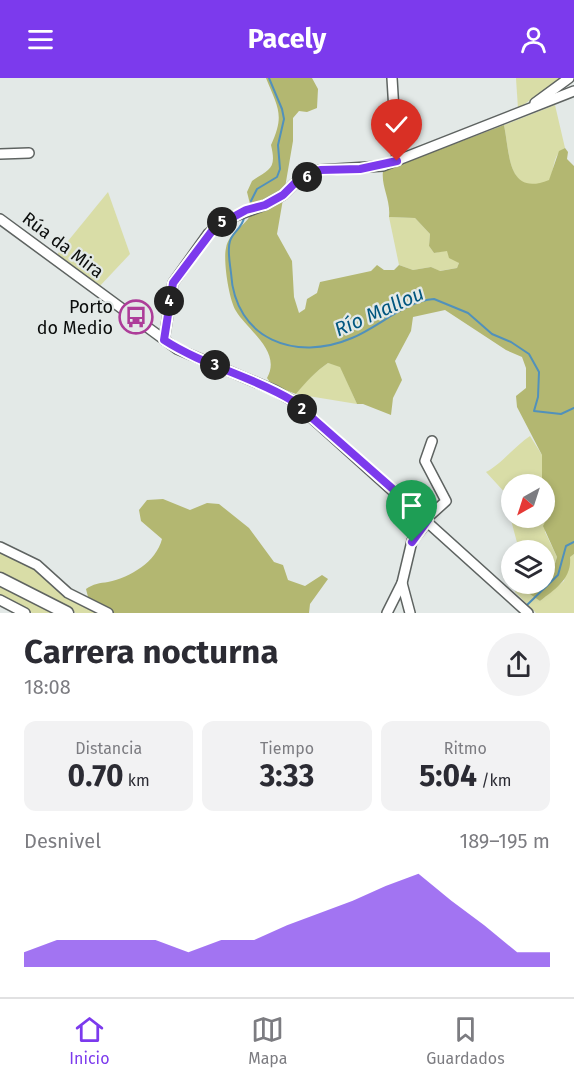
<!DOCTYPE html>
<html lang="es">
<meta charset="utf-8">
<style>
body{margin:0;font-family:"Fira Sans",sans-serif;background:#f2f2f3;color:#2b2b33;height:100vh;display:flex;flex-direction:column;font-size:22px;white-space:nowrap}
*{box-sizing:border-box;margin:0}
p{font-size:20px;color:#7c7c81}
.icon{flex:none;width:33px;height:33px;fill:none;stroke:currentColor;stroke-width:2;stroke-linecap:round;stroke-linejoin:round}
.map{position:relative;height:535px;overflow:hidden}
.details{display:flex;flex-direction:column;background:#fff;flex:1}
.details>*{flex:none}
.needle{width:39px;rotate:219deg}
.tools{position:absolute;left:501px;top:396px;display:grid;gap:12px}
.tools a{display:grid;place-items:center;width:54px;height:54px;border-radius:50%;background:#fff;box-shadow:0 3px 9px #0003;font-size:30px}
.pin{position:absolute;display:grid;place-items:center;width:51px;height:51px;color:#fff;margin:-62px -26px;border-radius:50% 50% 50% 0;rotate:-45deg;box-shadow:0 0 6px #0007}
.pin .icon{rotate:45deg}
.km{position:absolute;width:30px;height:30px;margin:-15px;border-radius:50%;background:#222;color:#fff;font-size:16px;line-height:30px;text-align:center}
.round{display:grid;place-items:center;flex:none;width:63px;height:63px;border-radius:32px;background:#f2f2f3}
.summary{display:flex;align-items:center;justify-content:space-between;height:102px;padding:0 24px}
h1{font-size:33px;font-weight:700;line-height:45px}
.metrics{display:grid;grid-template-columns:repeat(3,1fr);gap:9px;height:102px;padding:6px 24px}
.metrics div{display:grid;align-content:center;border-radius:12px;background:#f2f2f3;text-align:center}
.metrics b{font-size:30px;font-weight:700}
.metrics small{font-size:16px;font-weight:400}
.metrics p{font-size:16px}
.chart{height:168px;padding:12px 24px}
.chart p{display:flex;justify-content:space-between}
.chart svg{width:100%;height:108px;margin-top:6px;fill:#7c3aed;opacity:.7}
header{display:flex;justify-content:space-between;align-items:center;height:78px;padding:0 24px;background:#7c3aed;color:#fff;font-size:27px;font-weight:700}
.tabs{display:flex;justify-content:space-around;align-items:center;height:84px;border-top:2px solid #e1e1e2;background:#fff;font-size:16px;color:#7c7c81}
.tabs a{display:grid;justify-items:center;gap:3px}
.tabs .on{color:#7c3aed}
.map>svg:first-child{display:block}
</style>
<header><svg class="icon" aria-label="menu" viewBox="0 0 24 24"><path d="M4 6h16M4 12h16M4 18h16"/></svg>Pacely<svg class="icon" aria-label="person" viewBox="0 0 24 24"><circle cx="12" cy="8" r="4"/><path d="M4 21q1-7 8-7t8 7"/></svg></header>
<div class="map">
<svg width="574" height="535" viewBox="0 0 574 535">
<rect width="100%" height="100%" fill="#e3e9e7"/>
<g fill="#d9dda7">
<polygon points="516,0 560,0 518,31"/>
<path d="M555,27L565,70C552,76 555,92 549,103C507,119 510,76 504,47Z"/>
<polygon points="108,114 130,176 98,210 55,179"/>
<polygon points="389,139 415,140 430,156 429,168 434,175 448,172 459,185 457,190 439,193 431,189 413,192 399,187"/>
<path d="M328,285L340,288L357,326L296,316C305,304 316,293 328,285Z"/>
<path d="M530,358L542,377V406H512V440H544L545,430V454L557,479L553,492L545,496L544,472H519L507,427L508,418L486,394C500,387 515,368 530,358Z"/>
<polygon points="0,472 9,473 102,535 76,535 0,496"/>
<polygon points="574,476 574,535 536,535 515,514 517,506 528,506 528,511 540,523 564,503 569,479"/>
<polygon points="0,507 58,535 32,535 0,519"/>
</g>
<g fill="#b3b771">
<path d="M266,0H312L318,11L317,30L307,34L299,33L293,40V63L277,156L292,183L294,219L299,235L305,231L307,221L317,215L320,204L371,193L377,187L384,192H394L399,187L413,192L431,189L440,193L457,190L459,185L449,180L447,173L434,175L429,168L430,156L415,140L389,139C391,122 381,109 383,93L504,47C510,76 507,119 549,102L559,73L565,70L568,74L567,81L574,88V476L570,479C572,501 555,511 540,523L530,516L528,506H544L545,496L553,492L557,479L543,448L546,442L544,406H542V377L517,329L516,318L526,310V290L522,279L506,272L445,232L413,239L411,253L395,283L402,302L393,320L391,337L363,326H357L340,289L328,285C316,293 306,304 296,316L272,307L267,300C282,273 248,253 236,233C229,222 223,183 226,170C229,153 246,149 252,134L247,114L252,103C269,91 277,92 271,67C285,37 278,30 266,0Z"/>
<path d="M163,421L190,432L207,425L219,426L249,450L274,484L283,487L288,502L305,508L322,497L328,501L310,526L309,535H109L88,519L86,511C93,506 100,505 108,504C131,499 156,484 162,461L141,443L139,432L147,422Z"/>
</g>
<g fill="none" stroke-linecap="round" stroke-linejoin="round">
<g stroke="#5191bb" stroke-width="2">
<polyline points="251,123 257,111 277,99 280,91 278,67 284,41 282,31 269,0"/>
<path d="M244,140C242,150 233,154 230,163C227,172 230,186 231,195C235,262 296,284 352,260C379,249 405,223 434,221L468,235L492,256L511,264L529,276L539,294L538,319L534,333L561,336L574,330"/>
<polyline points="527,527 558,497 566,468 574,464"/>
</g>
<defs>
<g id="minor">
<polyline points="392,0 397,83"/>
<polyline points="535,25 569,0"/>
<polyline points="0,76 29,75"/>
<polyline points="0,141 177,271 274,312 293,323 528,535"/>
<polyline points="164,262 173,205 208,156 225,142 265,127 283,117 294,106 320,92 383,88 574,13"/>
<polyline points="426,441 446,423 425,383 432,363"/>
<polyline points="0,469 37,487 68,515 108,535"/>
<polyline points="402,505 410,535"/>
<polyline points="0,522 25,535"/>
<polyline points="387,535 402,505 412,463 428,443"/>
</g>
<polyline id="major" points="0,501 67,535"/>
</defs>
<use href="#minor" stroke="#5e6361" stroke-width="12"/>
<use href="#major" stroke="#5e6361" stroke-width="15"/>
<use href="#minor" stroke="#fff" stroke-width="9"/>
<use href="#major" stroke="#fff" stroke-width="12"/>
</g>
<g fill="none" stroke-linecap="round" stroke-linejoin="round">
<defs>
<path id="route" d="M397,83L360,91L320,92L294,106L283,117L265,127L246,132L215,149L173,205L164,262C204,288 252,298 293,323L428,442L412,464"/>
</defs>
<use href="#route" stroke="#fff" stroke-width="12"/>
<use href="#route" stroke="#7c3aed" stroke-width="8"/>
</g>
<defs>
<symbol id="bus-ring" viewBox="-11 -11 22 22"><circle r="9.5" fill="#e3e9e7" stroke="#ad3d99" stroke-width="1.5"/><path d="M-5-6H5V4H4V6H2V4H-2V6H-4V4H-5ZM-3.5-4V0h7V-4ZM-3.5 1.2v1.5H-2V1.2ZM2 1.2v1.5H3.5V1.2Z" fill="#ad3d99"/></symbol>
</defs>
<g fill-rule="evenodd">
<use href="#bus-ring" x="117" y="220" width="38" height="38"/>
</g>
<g text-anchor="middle" stroke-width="4.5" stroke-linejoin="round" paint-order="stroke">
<g font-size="18" fill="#0b0d0c" stroke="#e3e9e7">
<text transform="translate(63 167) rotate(37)" y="6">Rúa da Mira</text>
</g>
<g font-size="18" fill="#0b0d0c" stroke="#e3e9e7" text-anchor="end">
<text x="113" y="235">Porto<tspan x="113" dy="21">do Medio</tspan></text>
</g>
<g font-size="20" font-style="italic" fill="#01567f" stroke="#e3e9e7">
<text transform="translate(379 233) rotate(-24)" y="7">Río Mallou</text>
</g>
</g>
</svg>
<div class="tools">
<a><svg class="needle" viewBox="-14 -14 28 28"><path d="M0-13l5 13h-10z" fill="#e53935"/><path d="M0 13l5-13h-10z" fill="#7c7c81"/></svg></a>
<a><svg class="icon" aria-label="layers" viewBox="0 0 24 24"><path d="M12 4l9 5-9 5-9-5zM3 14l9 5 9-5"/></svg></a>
</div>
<div class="pin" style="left:412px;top:464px;background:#1e9e55"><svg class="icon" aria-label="arrive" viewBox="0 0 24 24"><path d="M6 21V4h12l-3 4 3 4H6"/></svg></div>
<div class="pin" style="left:397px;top:83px;background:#d93025"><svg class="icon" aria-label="check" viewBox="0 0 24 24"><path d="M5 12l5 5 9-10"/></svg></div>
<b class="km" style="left:302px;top:331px">2</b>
<b class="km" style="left:215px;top:287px">3</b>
<b class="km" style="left:169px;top:223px">4</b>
<b class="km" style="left:222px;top:144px">5</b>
<b class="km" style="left:307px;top:99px">6</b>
</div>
<section class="details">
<div class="summary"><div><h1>Carrera nocturna</h1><p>18:08</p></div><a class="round"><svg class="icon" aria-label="share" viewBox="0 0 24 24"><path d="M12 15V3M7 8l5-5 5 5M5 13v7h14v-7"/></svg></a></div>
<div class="metrics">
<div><p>Distancia</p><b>0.70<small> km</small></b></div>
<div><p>Tiempo</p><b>3:33</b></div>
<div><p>Ritmo</p><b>5:04<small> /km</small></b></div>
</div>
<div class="chart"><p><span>Desnivel</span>189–195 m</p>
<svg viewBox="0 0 160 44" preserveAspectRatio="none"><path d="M0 44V38L10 33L20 33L30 33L40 33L50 38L60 33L70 33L80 27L90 22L100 17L110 11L120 6L130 17L140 27L150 38L160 38V44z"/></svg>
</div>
</section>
<nav class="tabs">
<a class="on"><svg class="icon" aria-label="home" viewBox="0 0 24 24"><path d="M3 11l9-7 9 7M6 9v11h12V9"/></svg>Inicio</a>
<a><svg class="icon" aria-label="map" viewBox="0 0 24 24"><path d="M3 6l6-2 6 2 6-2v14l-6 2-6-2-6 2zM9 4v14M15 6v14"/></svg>Mapa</a>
<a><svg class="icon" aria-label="saved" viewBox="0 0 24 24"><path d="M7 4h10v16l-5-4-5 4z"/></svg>Guardados</a>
</nav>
